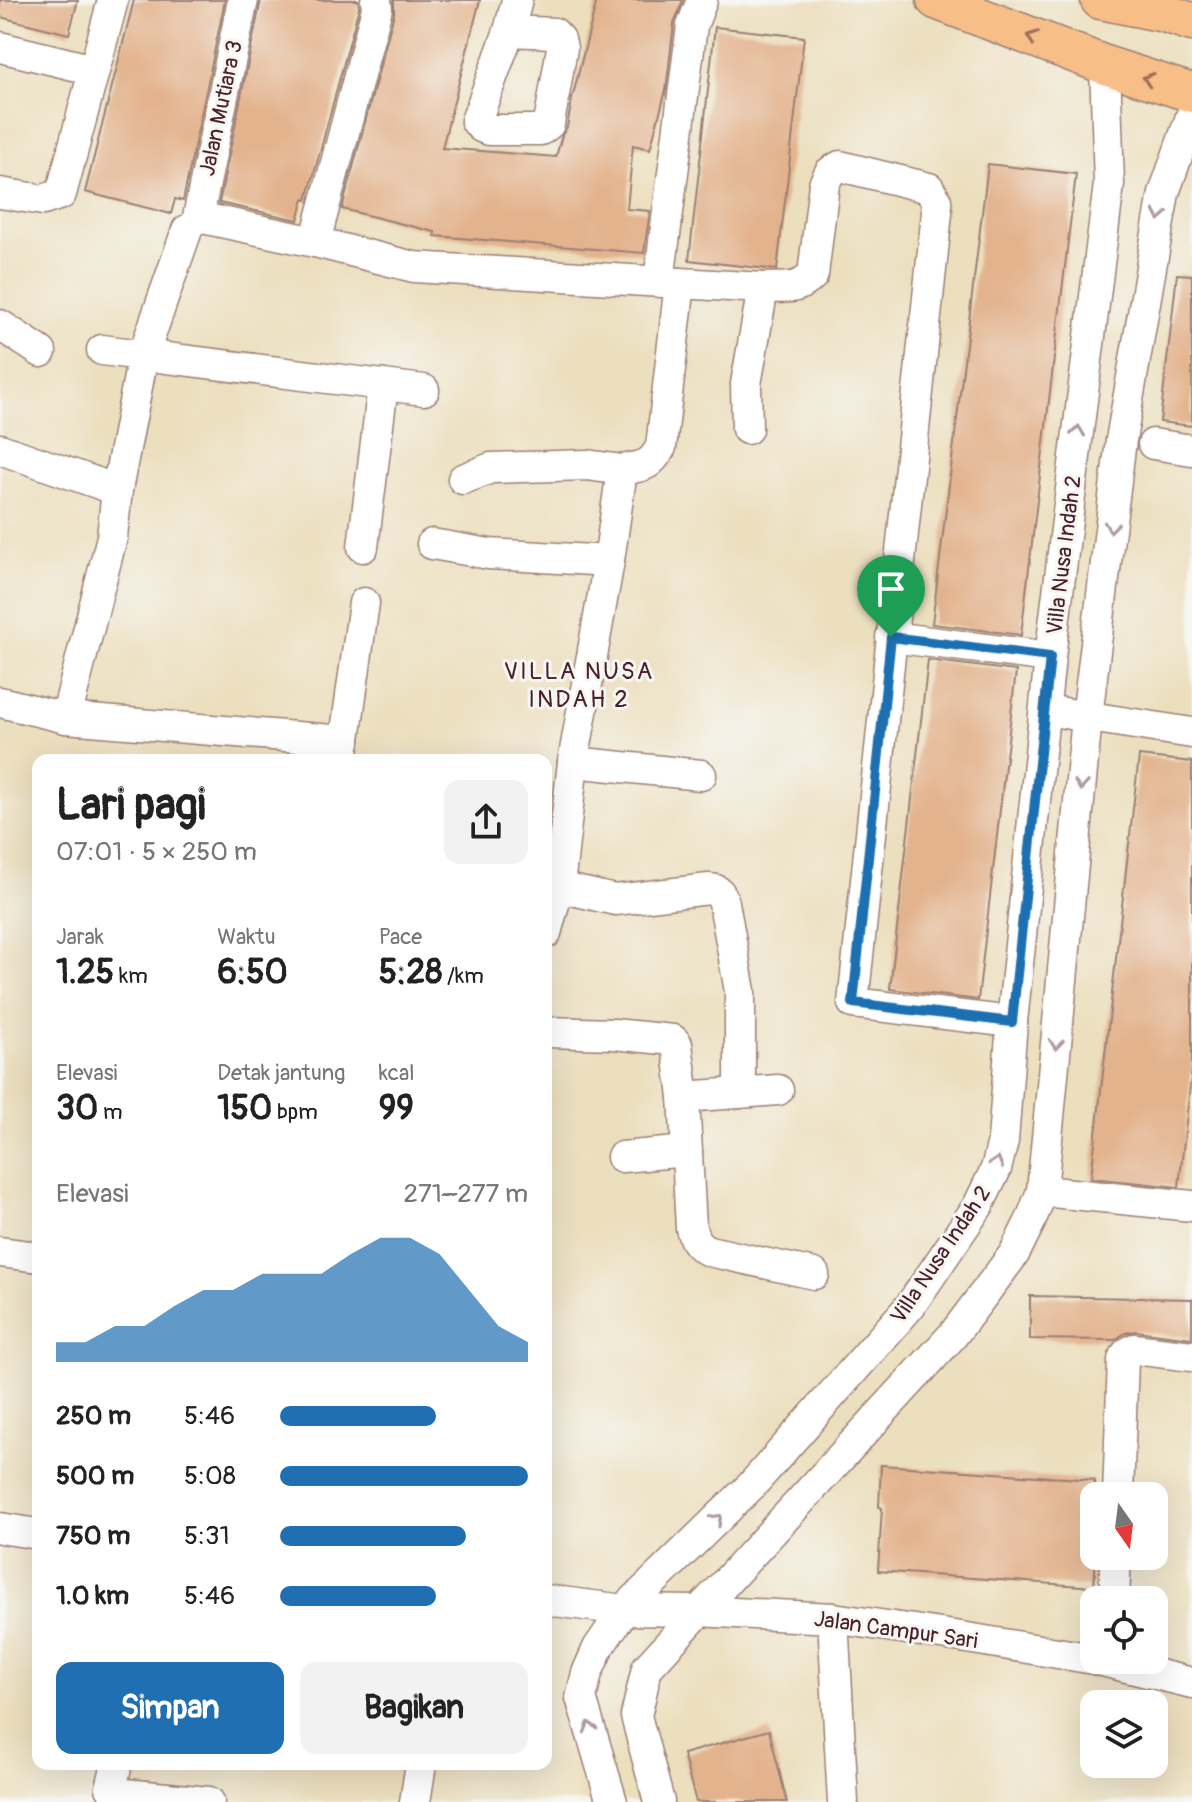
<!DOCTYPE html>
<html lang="id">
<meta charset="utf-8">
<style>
body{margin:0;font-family:Pangolin,sans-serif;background:#f2f2f2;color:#222;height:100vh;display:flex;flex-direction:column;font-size:30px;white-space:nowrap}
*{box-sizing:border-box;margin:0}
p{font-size:26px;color:#767676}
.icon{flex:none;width:44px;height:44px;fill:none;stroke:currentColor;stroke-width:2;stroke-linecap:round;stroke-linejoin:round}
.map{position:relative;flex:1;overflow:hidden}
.sheet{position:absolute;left:32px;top:754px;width:520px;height:1016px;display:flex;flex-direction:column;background:#fff;border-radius:16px;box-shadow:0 8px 32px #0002}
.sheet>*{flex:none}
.needle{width:52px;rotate:166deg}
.buttons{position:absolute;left:1080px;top:1482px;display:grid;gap:16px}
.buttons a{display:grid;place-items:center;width:88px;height:88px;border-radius:16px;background:#fff;box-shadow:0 8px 32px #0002;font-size:40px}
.pin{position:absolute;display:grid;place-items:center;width:68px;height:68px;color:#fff;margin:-82px -34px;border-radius:50% 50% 50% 0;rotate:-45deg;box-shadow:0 0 8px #0007}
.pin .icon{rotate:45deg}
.round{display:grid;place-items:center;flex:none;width:84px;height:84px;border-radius:16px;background:#f2f2f2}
.head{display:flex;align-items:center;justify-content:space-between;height:136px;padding:0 24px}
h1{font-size:44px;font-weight:700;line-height:60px}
.metrics{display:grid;grid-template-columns:repeat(3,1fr);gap:12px;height:136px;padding:8px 24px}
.metrics div{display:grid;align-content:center}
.metrics b{font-size:34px;font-weight:700}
.metrics small{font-size:22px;font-weight:400}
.metrics p{font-size:22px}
.chart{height:224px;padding:16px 24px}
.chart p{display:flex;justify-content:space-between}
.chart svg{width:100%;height:144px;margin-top:8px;fill:#1f6fb2;opacity:.7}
.primary-button{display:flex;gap:16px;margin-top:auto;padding:16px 24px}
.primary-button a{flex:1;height:92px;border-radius:16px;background:#1f6fb2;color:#fff;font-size:32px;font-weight:700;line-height:92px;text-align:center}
.primary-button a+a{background:#f2f2f2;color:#222}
ul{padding:0 24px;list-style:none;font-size:26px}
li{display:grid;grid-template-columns:128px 96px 1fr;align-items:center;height:60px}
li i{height:20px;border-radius:10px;background:#1f6fb2}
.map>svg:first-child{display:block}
</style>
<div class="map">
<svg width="1192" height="1802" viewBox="0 0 1192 1802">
<rect width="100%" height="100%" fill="#f6f6f2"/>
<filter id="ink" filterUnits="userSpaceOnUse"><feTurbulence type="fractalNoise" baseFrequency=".0125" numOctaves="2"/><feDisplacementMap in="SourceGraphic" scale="16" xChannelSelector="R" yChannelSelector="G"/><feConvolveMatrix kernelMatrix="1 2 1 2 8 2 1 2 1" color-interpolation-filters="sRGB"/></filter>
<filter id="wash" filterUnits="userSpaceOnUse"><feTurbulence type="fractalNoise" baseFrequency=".006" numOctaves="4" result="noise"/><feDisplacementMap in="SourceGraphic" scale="32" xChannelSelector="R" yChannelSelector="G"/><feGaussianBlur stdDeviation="1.8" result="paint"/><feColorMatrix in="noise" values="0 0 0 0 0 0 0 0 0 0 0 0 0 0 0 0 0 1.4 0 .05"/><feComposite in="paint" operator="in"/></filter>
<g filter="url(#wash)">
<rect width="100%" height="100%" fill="#ecdfbe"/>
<g id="blocks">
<g fill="#e3b38d">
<polygon points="0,0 78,0 69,34 0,17"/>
<polygon points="134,0 225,0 183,201 175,199 171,214 85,192"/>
<polygon points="261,0 358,0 359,7 307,200 304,199 298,220 219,203"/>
<polygon points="394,0 480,0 442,148 556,157 562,135 567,127 572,99 597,0 683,0 674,24 666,90 650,149 633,145 627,209 650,211 644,253 435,236 435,232 342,209 394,13"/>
<polygon points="715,27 804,37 777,270 689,260"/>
<polygon points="988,164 1076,174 1021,635 932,624"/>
<polygon points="1177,274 1192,275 1192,426 1160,422"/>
<polygon points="928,660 1016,671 978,1000 890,989"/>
<polygon points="1139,756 1192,762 1192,1068 1179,1187 1091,1178"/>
<polygon points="1030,1296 1192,1299 1192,1338 1136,1331 1125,1333 1115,1340 1030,1339"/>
<polygon points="881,1465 1094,1480 1094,1556 1096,1556 1094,1587 878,1571 882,1508 879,1507"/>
<polygon points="769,1730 787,1802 696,1802 683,1754"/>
</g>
</g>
</g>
<g filter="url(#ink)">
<use href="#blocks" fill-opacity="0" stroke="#9b7f74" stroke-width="2"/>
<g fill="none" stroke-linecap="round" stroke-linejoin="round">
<defs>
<g id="minor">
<path d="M243,0L198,217L315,242L414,267L763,288C784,287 798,291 813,275L824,184L830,172L840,166L929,188L936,200L937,213L853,1003L1012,1022"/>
<polyline points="509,31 476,121 481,127 489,130 541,130 549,124 562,48 560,39 554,33 509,31 517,0"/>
<polyline points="0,47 94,70"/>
<polyline points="0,193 43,200 61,194 113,0"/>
<polyline points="315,242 377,8 376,0"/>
<polyline points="659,281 692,26 702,0"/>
<polyline points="0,325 41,352"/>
<polyline points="102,350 424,390"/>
<polyline points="747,429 746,384 763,288"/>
<polyline points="1153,444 1192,450"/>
<polyline points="0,449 117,490"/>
<polyline points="463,479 491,468 587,465 622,470"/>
<polyline points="432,544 489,554 609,561"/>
<polyline points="363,547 383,385"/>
<polyline points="891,637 1050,657"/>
<polyline points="0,702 66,718 345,741"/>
<polyline points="1045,710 1192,733"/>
<polyline points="66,718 112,537 117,490 143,356 187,230"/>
<polyline points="342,760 364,603"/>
<polyline points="573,762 701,775"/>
<path d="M546,884L615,900L709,889C719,889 721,893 724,903L740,991V1093"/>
<path d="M546,933L559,886L573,762L609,561L622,470C643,466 650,467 661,447L680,283"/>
<path d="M546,1032L614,1034L673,1040L677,1044L684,1097L691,1228C694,1240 697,1246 709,1251L814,1274"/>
<polyline points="684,1097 778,1090"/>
<polyline points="622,1157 687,1151"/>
<polyline points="1042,1191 1192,1206"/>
<polyline points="0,1252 38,1257"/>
<polyline points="1118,1496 1123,1360 1127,1353 1134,1349 1192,1356"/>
<polyline points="0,1528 38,1534"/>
<polyline points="546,1600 624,1610 697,1611 833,1618 961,1637 1094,1659"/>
<polyline points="1114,1600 1116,1556"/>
<polyline points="833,1618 843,1802"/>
<polyline points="1098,1660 1192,1683"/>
<polyline points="117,1764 111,1788 115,1793 209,1802"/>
<polyline points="415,1802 421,1764"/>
<polyline points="612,1802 581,1698 587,1673 598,1648 624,1610 752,1485 910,1306 978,1206 996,1169 1003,1141 1012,1022 1050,657 1109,184 1105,65"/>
<polyline points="659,1802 636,1716 647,1668 953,1335 1014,1254 1031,1220 1042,1191 1087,717 1121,440 1164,193 1192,114"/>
</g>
<g id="major">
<polyline points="936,0 1105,65 1192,93"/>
<polyline points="1100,0 1164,13 1192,22"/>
</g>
</defs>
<use href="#minor" stroke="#9b7f74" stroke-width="33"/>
<use href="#major" stroke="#9b7f74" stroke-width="41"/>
<use href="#minor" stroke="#fff" stroke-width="30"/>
<use href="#major" stroke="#f7be87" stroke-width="38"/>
</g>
<defs><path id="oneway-chevron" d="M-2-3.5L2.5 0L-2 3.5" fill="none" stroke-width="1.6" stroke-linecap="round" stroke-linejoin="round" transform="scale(2)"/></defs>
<g stroke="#a06e59">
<use href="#oneway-chevron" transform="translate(1032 37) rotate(-159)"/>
<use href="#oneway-chevron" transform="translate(1148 79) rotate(-162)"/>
</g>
<g stroke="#ae9aa0">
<use href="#oneway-chevron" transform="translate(1160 215) rotate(100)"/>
<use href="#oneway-chevron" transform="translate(1078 431) rotate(-83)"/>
<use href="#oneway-chevron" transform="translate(1111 527) rotate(97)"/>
<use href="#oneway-chevron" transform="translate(1081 785) rotate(95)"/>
<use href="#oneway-chevron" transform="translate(1056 1044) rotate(95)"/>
<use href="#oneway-chevron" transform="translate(997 1162) rotate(-73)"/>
<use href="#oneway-chevron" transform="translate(717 1519) rotate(-44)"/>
<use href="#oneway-chevron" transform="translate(590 1727) rotate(-106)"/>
</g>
</g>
<g fill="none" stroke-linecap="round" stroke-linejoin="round" filter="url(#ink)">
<defs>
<polygon id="route" points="891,637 1050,657 1012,1022 853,1003"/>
</defs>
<use href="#route" stroke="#fff" stroke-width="16"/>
<use href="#route" stroke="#1f6fb2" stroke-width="10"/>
</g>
<g text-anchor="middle" stroke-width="6" stroke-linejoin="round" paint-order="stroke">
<g font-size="22" fill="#4a1f2b" stroke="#f6f6f2">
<text transform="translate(220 108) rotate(-78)" y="8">Jalan Mutiara 3</text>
<text transform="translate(1063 555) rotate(-83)" y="8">Villa Nusa Indah 2</text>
<text transform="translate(940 1254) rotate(-56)" y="8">Villa Nusa Indah 2</text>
<text transform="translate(896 1629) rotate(8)" y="8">Jalan Campur Sari</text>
</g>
<g font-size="24" letter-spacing="2" fill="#4a1f2b" stroke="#f6f6f2">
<text x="579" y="679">VILLA NUSA<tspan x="579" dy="28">INDAH 2</tspan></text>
</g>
</g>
</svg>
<div class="buttons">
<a><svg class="needle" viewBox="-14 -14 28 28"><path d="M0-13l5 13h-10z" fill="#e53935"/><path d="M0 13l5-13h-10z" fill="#767676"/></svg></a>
<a><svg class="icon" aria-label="locate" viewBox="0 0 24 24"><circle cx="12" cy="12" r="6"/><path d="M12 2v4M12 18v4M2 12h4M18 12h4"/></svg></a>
<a><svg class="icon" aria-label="layers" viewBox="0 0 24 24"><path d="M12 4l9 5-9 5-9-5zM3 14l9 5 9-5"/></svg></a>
</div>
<div class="pin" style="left:891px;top:637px;background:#1e9e55"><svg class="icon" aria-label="arrive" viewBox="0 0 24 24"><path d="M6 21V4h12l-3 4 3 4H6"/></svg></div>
<section class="sheet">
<div class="head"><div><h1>Lari pagi</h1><p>07:01 · 5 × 250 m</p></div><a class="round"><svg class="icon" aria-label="share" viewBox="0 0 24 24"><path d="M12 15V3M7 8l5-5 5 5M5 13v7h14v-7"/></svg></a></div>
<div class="metrics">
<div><p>Jarak</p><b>1.25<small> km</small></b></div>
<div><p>Waktu</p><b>6:50</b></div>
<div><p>Pace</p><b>5:28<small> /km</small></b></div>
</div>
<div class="metrics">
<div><p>Elevasi</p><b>30<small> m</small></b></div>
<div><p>Detak jantung</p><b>150<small> bpm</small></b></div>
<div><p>kcal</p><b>99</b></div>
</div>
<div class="chart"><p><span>Elevasi</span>271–277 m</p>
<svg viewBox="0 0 160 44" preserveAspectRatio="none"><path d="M0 44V38L10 38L20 33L30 33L40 27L50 22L60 22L70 17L80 17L90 17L100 11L110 6L120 6L130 11L140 22L150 33L160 38V44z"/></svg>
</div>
<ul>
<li><b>250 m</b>5:46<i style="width:63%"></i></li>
<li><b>500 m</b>5:08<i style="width:100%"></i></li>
<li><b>750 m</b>5:31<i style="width:75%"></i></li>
<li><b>1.0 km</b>5:46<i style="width:63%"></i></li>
</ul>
<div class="primary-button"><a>Simpan</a><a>Bagikan</a></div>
</section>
</div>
